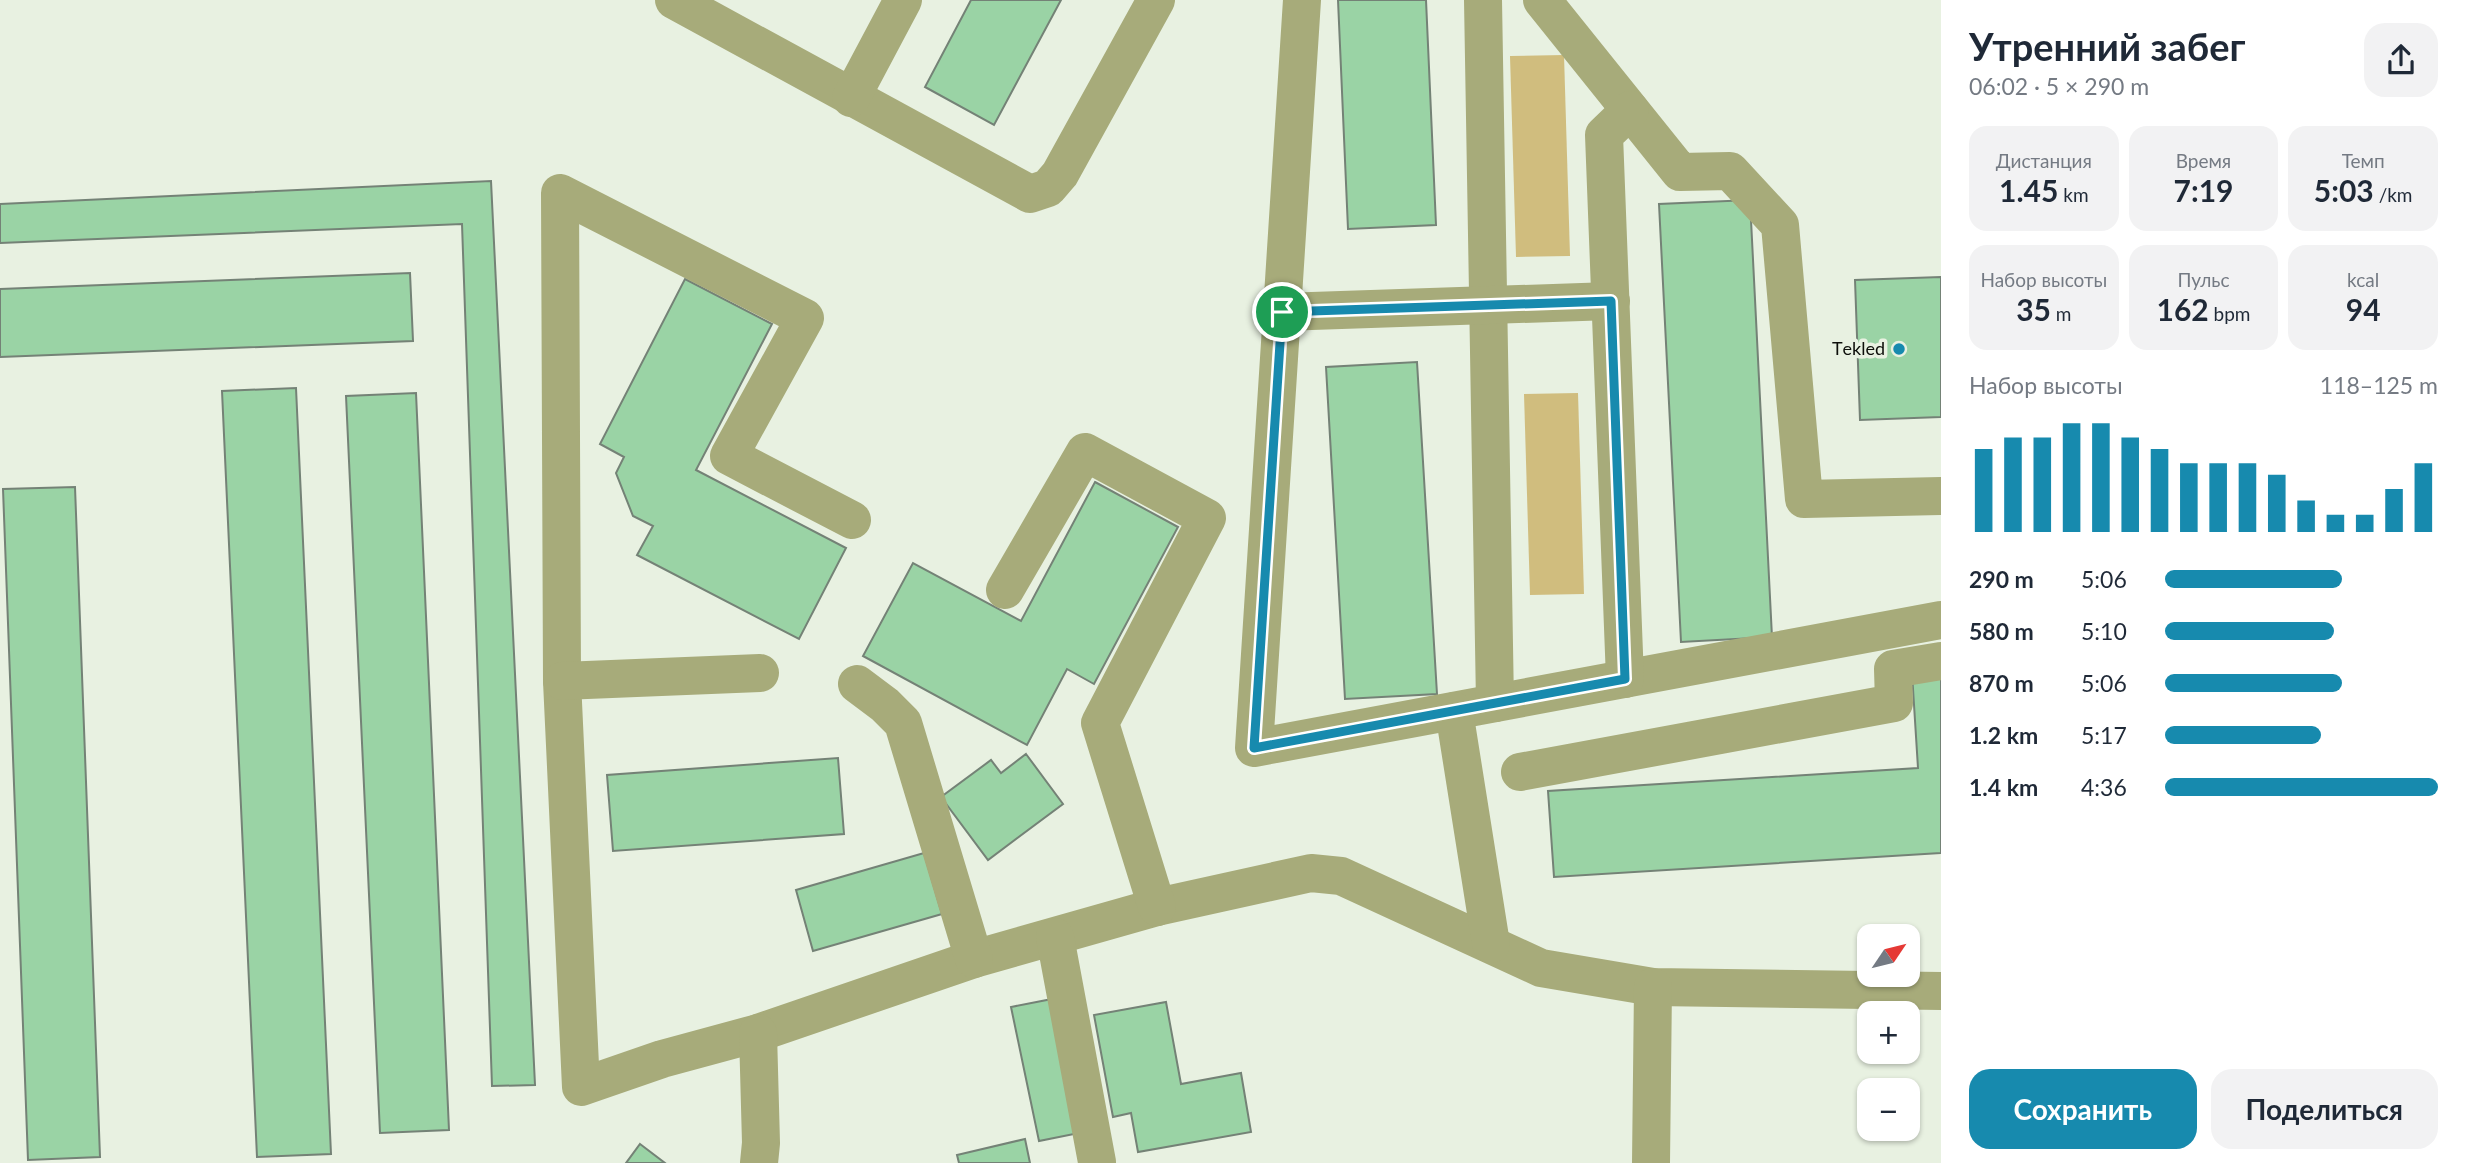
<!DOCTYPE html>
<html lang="ru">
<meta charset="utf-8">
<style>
body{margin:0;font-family:Lato,sans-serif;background:#f2f2f3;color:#1f2937;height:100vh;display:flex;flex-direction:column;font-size:26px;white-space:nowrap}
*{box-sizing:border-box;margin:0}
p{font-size:23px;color:#747a83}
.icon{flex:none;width:38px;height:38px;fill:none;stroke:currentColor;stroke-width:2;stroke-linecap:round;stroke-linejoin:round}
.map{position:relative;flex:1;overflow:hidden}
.panel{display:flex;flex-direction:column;background:#fff;width:525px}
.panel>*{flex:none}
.needle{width:46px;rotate:55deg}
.fabs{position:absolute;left:1857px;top:924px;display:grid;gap:14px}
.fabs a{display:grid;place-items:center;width:63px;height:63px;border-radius:14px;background:#fff;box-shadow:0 2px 5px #0004;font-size:35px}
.pin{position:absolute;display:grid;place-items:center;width:60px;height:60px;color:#fff;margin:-30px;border:4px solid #fff;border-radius:50%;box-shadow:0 2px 7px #0007}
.round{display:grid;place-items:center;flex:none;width:74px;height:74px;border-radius:21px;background:#f2f2f3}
.headline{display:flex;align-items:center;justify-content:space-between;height:119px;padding:0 28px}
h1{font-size:38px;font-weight:700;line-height:52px}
.figures{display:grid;grid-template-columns:repeat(3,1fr);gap:10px;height:119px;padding:7px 28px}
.figures div{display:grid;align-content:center;border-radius:18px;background:#f2f2f3;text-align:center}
.figures b{font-size:30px;font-weight:700}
.figures small{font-size:19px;font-weight:400}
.figures p{font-size:19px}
.chart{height:196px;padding:14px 28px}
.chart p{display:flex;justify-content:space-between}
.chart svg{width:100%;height:126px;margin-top:7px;stroke:#178aae;stroke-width:6}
.button{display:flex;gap:14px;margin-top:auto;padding:14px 28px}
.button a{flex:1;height:80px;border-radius:21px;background:#178aae;color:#fff;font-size:28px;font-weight:700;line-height:80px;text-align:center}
.button a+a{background:#f2f2f3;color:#1f2937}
ul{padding:0 28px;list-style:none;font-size:23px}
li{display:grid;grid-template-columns:112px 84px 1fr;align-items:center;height:52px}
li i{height:18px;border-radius:9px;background:#178aae}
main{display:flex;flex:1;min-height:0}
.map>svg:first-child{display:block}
</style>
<main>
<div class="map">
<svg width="1941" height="1163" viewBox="0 0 1941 1163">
<rect width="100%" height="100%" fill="#e8f1e1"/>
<g fill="#d0bd7e">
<polygon points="1564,55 1570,256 1516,257 1510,56"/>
<polygon points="1578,393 1584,594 1530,595 1524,394"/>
</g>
<g fill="#9ad3a5" stroke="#748276" stroke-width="2">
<polygon points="971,0 1061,0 994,125 925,87"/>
<polygon points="1338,0 1426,0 1436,225 1348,229"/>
<polygon points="491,181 535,1085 492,1086 462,224 0,243 0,204"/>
<polygon points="1750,200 1772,637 1681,642 1659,204"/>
<polygon points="410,273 413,341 0,357 0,289"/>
<polygon points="1941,277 1941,417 1860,420 1855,280"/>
<polygon points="685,279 772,324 696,470 846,548 799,639 637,555 653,526 633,516 616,473 624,457 600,444"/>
<polygon points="1417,362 1437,694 1345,699 1326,367"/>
<polygon points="296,388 331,1154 257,1157 222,391"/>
<polygon points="416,393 449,1130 380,1133 346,396"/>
<polygon points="1095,482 1178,527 1094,684 1067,669 1027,745 863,656 913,563 1021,621"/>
<polygon points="75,487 100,1157 28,1160 3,489"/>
<polygon points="1941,671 1941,853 1554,877 1548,791 1918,768 1912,673"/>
<polygon points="1026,754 1063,804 988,860 941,797 991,760 1001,773"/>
<polygon points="838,758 844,834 613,851 607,775"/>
<polygon points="924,853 942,914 813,951 796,890"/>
<polygon points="1052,999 1079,1133 1039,1141 1011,1007"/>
<polygon points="1166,1002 1181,1084 1241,1073 1251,1132 1138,1152 1131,1113 1113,1117 1094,1015"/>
<polygon points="1025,1139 1030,1163 959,1163 957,1155"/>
<polygon points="640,1144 665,1163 626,1163"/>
</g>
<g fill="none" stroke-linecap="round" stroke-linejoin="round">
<g stroke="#a7ab7a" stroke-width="38">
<polyline points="674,0 1030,194 1048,188 1060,174 1156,0"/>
<polyline points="1302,0 1254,748 1941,620"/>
<polyline points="1483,0 1495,703"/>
<polyline points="1542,0 1680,172 1730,171 1780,225 1804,499 1941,496"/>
<polyline points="851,98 903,0"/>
<polyline points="1282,312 1611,301"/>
<polyline points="852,520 729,456 805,318 560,193 562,681 581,1087 662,1059 758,1033 974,959 1157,907 1311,873 1341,876 1541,968 1653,987 1941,991"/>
<polyline points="1005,590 1085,452 1207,518 1100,723 1157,907"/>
<polyline points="1625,679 1604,135 1630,110"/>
<polyline points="562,681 760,673"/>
<polyline points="857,684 885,705 903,723 974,959"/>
<polyline points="1454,711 1491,944"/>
<polyline points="1520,772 1894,703 1893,669 1941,661"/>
<polyline points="1055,937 1097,1162"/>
<polyline points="758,1033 761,1143 759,1163"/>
<polyline points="1651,1163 1653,987"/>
</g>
</g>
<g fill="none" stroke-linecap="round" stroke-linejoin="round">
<defs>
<polygon id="route" points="1611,301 1625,679 1254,748 1282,312"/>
</defs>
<use href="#route" stroke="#fff" stroke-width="14"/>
<use href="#route" stroke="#178aae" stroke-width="9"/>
</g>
<circle fill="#178aae" stroke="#e8f1e1" stroke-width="2.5" cx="1899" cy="349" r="7"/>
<g text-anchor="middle" stroke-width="7" stroke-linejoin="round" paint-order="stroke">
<g font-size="18" fill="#0d0f0a" stroke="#e8f1e1" text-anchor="end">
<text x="1885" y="355">Тekled</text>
</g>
</g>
</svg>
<div class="fabs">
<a><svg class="needle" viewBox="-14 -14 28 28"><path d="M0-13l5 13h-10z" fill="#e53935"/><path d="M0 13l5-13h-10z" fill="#747a83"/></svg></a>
<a>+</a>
<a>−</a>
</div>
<div class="pin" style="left:1282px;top:312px;background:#1e9e55"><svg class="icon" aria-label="arrive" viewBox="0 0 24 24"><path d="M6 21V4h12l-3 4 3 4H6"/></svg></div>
</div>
<section class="panel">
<div class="headline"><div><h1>Утренний забег</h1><p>06:02 · 5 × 290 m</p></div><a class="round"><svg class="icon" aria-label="share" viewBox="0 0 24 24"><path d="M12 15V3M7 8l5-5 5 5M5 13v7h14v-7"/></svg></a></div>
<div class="figures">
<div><p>Дистанция</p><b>1.45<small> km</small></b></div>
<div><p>Время</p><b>7:19</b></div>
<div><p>Темп</p><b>5:03<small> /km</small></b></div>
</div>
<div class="figures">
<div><p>Набор высоты</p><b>35<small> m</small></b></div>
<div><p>Пульс</p><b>162<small> bpm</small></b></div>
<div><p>kcal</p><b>94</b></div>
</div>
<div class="chart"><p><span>Набор высоты</span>118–125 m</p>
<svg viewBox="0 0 160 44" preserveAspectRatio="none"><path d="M5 44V15M15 44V11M25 44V11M35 44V6M45 44V6M55 44V11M65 44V15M75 44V20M85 44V20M95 44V20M105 44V24M115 44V33M125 44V38M135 44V38M145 44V29M155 44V20"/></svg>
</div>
<ul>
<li><b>290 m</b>5:06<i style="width:65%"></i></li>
<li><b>580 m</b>5:10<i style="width:62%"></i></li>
<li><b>870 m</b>5:06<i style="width:65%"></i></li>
<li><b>1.2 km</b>5:17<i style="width:57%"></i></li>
<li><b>1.4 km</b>4:36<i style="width:100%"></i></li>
</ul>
<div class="button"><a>Сохранить</a><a>Поделиться</a></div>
</section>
</main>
